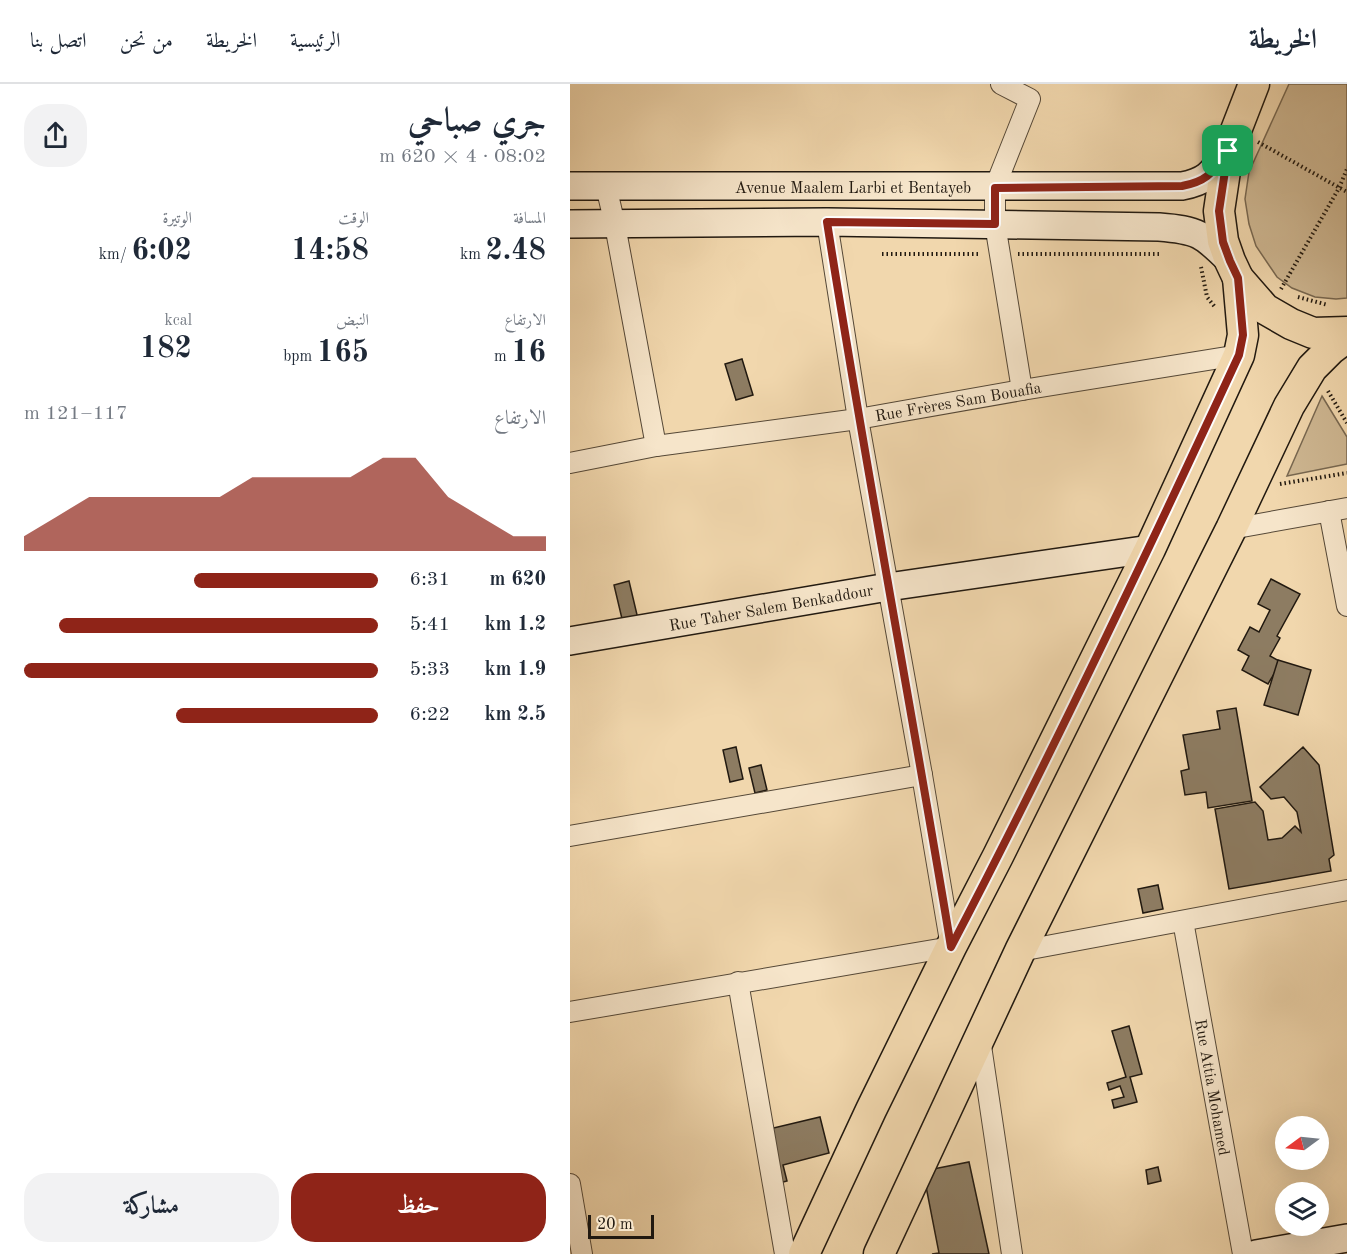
<!DOCTYPE html>
<html lang="ar">
<meta charset="utf-8">
<style>
body{margin:0;font-family:"Old Standard TT",Amiri,serif;background:#f2f2f3;color:#1f2937;direction:rtl;height:100vh;display:flex;flex-direction:column;font-size:22px;white-space:nowrap}
*{box-sizing:border-box;margin:0}
p{font-size:20px;color:#747a83}
.icon{flex:none;width:33px;height:33px;fill:none;stroke:currentColor;stroke-width:2;stroke-linecap:round;stroke-linejoin:round}
.map{position:relative;flex:1;overflow:hidden;direction:ltr}
.panel{display:flex;flex-direction:column;background:#fff;width:570px}
.panel>*{flex:none}
.needle{width:39px;rotate:255deg}
.controls{position:absolute;left:705px;top:1032px;display:grid;gap:12px}
.controls a{display:grid;place-items:center;width:54px;height:54px;border-radius:50%;background:#fff;box-shadow:0 6px 24px #0002;font-size:30px}
.scale{position:absolute;left:18px;bottom:15px;width:66px;box-sizing:border-box;padding-left:6px;border:3px solid #211910;border-top:0;font-size:16px;line-height:21px;white-space:nowrap;color:#211910;-webkit-text-stroke:4px #f6e5ca;paint-order:stroke}
.pin{position:absolute;display:grid;place-items:center;width:51px;height:51px;color:#fff;margin:-26px;border-radius:12px;box-shadow:0 3px 9px #0006}
.round{display:grid;place-items:center;flex:none;width:63px;height:63px;border-radius:24px;background:#f2f2f3}
.headline{display:flex;align-items:center;justify-content:space-between;height:102px;padding:0 24px}
h1{font-size:33px;font-weight:600;line-height:45px}
.metrics{display:grid;grid-template-columns:repeat(3,1fr);gap:9px;height:102px;padding:6px 24px}
.metrics div{display:grid;align-content:center}
.metrics b{font-size:30px;font-weight:600}
.metrics small{font-size:16px;font-weight:400}
.metrics p{font-size:16px}
.chart{height:168px;padding:12px 24px}
.chart p{display:flex;justify-content:space-between}
.chart svg{width:100%;height:108px;margin-top:6px;fill:#8f2418;opacity:.7}
.cta{display:flex;gap:12px;margin-top:auto;padding:12px 24px}
.cta a{flex:1;height:69px;border-radius:24px;background:#8f2418;color:#fff;font-size:24px;font-weight:600;line-height:69px;text-align:center}
.cta a+a{background:#f2f2f3;color:#1f2937}
ul{padding:0 24px;list-style:none;font-size:20px}
li{display:grid;grid-template-columns:96px 72px 1fr;align-items:center;height:45px}
li i{height:15px;border-radius:8px;background:#8f2418}
header{display:flex;align-items:center;gap:36px;box-sizing:border-box;height:84px;padding:0 30px;background:#fff;border-bottom:2px solid #e0e1e3}
header strong{font-size:28px}
nav{display:flex;gap:33px;margin-inline-start:auto;font-size:21px}
main{display:flex;flex:1;min-height:0}
.map>svg:first-child{display:block}
</style>
<header>
<strong>الخريطة</strong>
<nav><a>الرئيسية</a><a>الخريطة</a><a>من نحن</a><a>اتصل بنا</a></nav>
</header>
<main>
<div class="map">
<svg width="777" height="1170" viewBox="0 0 777 1170">
<rect width="100%" height="100%" fill="#f1d7ad"/>
<filter id="stains"><feTurbulence type="fractalNoise" baseFrequency=".00333" numOctaves="4"/><feColorMatrix values="0 0 0 0 .2 0 0 0 0 .09 0 0 0 0 .02 0 0 0 .5 -.17"/></filter>
<radialGradient id="worn" r=".72"><stop offset=".6" stop-color="#630" stop-opacity="0"/><stop offset="1" stop-color="#630" stop-opacity=".3"/></radialGradient>
<g fill="#ceb792" stroke="#786851" stroke-width="1.5">
<polygon points="719,0 777,0 777,214 766,215 745,213 722,204 707,193 686,162 679,140 675,115 679,88"/>
<polygon points="752,312 777,353 777,380 717,392"/>
</g>
<g fill="#8d7c62" stroke="#211910" stroke-width="1.5">
<polygon points="172,275 183,311 166,316 155,280"/>
<polygon points="701,495 730,510 707,552 710,554 700,572 711,578 698,600 672,586 679,572 668,566 680,543 689,548 700,526 688,520"/>
<polygon points="59,497 68,535 53,539 44,501"/>
<polygon points="708,576 741,586 728,631 694,621"/>
<polygon points="666,624 682,717 638,724 636,708 615,711 611,687 619,685 613,651 650,645 647,627"/>
<polygon points="166,663 173,695 160,698 153,666"/>
<polygon points="733,663 749,681 764,771 759,775 761,787 659,805 645,725 685,718 693,727 698,756 712,754 725,742 731,748 727,728 714,713 701,715 690,703"/>
<polygon points="191,681 197,706 185,709 179,684"/>
<polygon points="588,801 593,825 573,829 568,805"/>
<polygon points="559,942 572,990 560,993 567,1018 544,1024 542,1016 554,1013 550,1002 539,1006 537,999 556,993 542,947"/>
<polygon points="250,1033 259,1069 213,1081 217,1097 209,1099 195,1046"/>
<polygon points="399,1078 419,1170 362,1170 369,1169 353,1087"/>
<polygon points="588,1083 591,1097 578,1100 576,1086"/>
</g>
<g fill="none" stroke-linecap="round" stroke-linejoin="round">
<defs>
<g id="street">
<polyline points="431,0 460,15 425,103 425,140 452,306"/>
<polyline points="36,102 45,141 86,362"/>
<polyline points="0,379 86,362 288,335 452,306 669,271"/>
<polyline points="759,427 777,522"/>
<polyline points="661,445 777,424"/>
<polyline points="0,752 352,691"/>
<polyline points="613,837 673,1170"/>
<polyline points="450,867 777,806"/>
<polyline points="168,898 215,1170"/>
<polyline points="0,928 381,863 352,691 288,335 257,138"/>
<polyline points="410,955 442,1170"/>
<polyline points="0,1100 12,1170"/>
</g>
<g id="secondary">
<path d="M0,102H612C639,97 643,87 658,67"/>
<path d="M0,140L257,138L589,143C628,146 633,150 660,177"/>
<polyline points="0,557 318,503 580,465"/>
<polyline points="686,1170 777,1154"/>
</g>
<g id="primary">
<polyline points="684,0 658,67 649,127 653,157 660,177 668,194 695,225 721,240 743,249 777,248"/>
<polyline points="234,1170 301,1026 381,863 428,772 580,465 669,271 673,251 668,194"/>
<polyline points="309,1170 450,867 661,445 719,322 742,284 761,265 777,253"/>
</g>
</defs>
<use href="#street" stroke="#554837" stroke-width="22"/>
<use href="#secondary" stroke="#211910" stroke-width="30"/>
<use href="#primary" stroke="#211910" stroke-width="33"/>
<g stroke="#211910" stroke-width="4" stroke-dasharray="1.5 3" stroke-linecap="butt">
<polyline points="688,58 777,108"/>
<polyline points="312,170 410,170"/>
<polyline points="448,170 590,170"/>
<polyline points="631,183 637,213 645,223"/>
<polyline points="711,205 769,104 777,85"/>
<polyline points="728,213 758,221"/>
<polyline points="758,307 777,339"/>
<polyline points="710,400 777,389"/>
</g>
<use href="#street" stroke="#f6e5ca" stroke-width="20"/>
<use href="#secondary" stroke="#f6e5ca" stroke-width="27"/>
<use href="#primary" stroke="#f1d7ad" stroke-width="30"/>
</g>
<g fill="none" stroke-linecap="round" stroke-linejoin="round">
<defs>
<path id="route" d="M658,67L649,127L653,158L660,177L668,194L673,251L669,271C577,470 483,668 381,863C341,621 295,380 257,138L425,140V104L612,102C639,97 643,87 658,67Z"/>
</defs>
<use href="#route" stroke="#fff" stroke-width="12"/>
<use href="#route" stroke="#8f2418" stroke-width="8"/>
</g>
<g text-anchor="middle" stroke-width="4.5" stroke-linejoin="round" paint-order="stroke">
<g font-size="16" fill="#211910" stroke="#f6e5ca">
<text x="283" y="109">Avenue Maalem Larbi et Bentayeb</text>
<text transform="translate(388 317) rotate(-10)" y="6">Rue Frères Sam Bouafia</text>
<text transform="translate(201 523) rotate(-10)" y="6">Rue Taher Salem Benkaddour</text>
<text transform="translate(643 1003) rotate(80)" y="6">Rue Attia Mohamed</text>
</g>
</g>
<rect width="100%" height="100%" filter="url(#stains)"/>
<rect width="100%" height="100%" fill="url(#worn)"/>
</svg>
<div class="controls">
<a><svg class="needle" viewBox="-14 -14 28 28"><path d="M0-13l5 13h-10z" fill="#e53935"/><path d="M0 13l5-13h-10z" fill="#747a83"/></svg></a>
<a><svg class="icon" aria-label="layers" viewBox="0 0 24 24"><path d="M12 4l9 5-9 5-9-5zM3 14l9 5 9-5"/></svg></a>
</div>
<div class="scale">20 m</div>
<div class="pin" style="left:658px;top:67px;background:#1e9e55"><svg class="icon" aria-label="arrive" viewBox="0 0 24 24"><path d="M6 21V4h12l-3 4 3 4H6"/></svg></div>
</div>
<section class="panel">
<div class="headline"><div><h1>جري صباحي</h1><p>08:02 · 4 × 620 m</p></div><a class="round"><svg class="icon" aria-label="share" viewBox="0 0 24 24"><path d="M12 15V3M7 8l5-5 5 5M5 13v7h14v-7"/></svg></a></div>
<div class="metrics">
<div><p>المسافة</p><b>2.48<small> km</small></b></div>
<div><p>الوقت</p><b>14:58</b></div>
<div><p>الوتيرة</p><b>6:02<small> /km</small></b></div>
</div>
<div class="metrics">
<div><p>الارتفاع</p><b>16<small> m</small></b></div>
<div><p>النبض</p><b>165<small> bpm</small></b></div>
<div><p>kcal</p><b>182</b></div>
</div>
<div class="chart"><p><span>الارتفاع</span>117–121 m</p>
<svg viewBox="0 0 160 44" preserveAspectRatio="none"><path d="M0 44V38L10 30L20 22L30 22L40 22L50 22L60 22L70 14L80 14L90 14L100 14L110 6L120 6L130 22L140 30L150 38L160 38V44z"/></svg>
</div>
<ul>
<li><b>620 m</b>6:31<i style="width:52%"></i></li>
<li><b>1.2 km</b>5:41<i style="width:90%"></i></li>
<li><b>1.9 km</b>5:33<i style="width:100%"></i></li>
<li><b>2.5 km</b>6:22<i style="width:57%"></i></li>
</ul>
<div class="cta"><a>حفظ</a><a>مشاركة</a></div>
</section>
</main>
